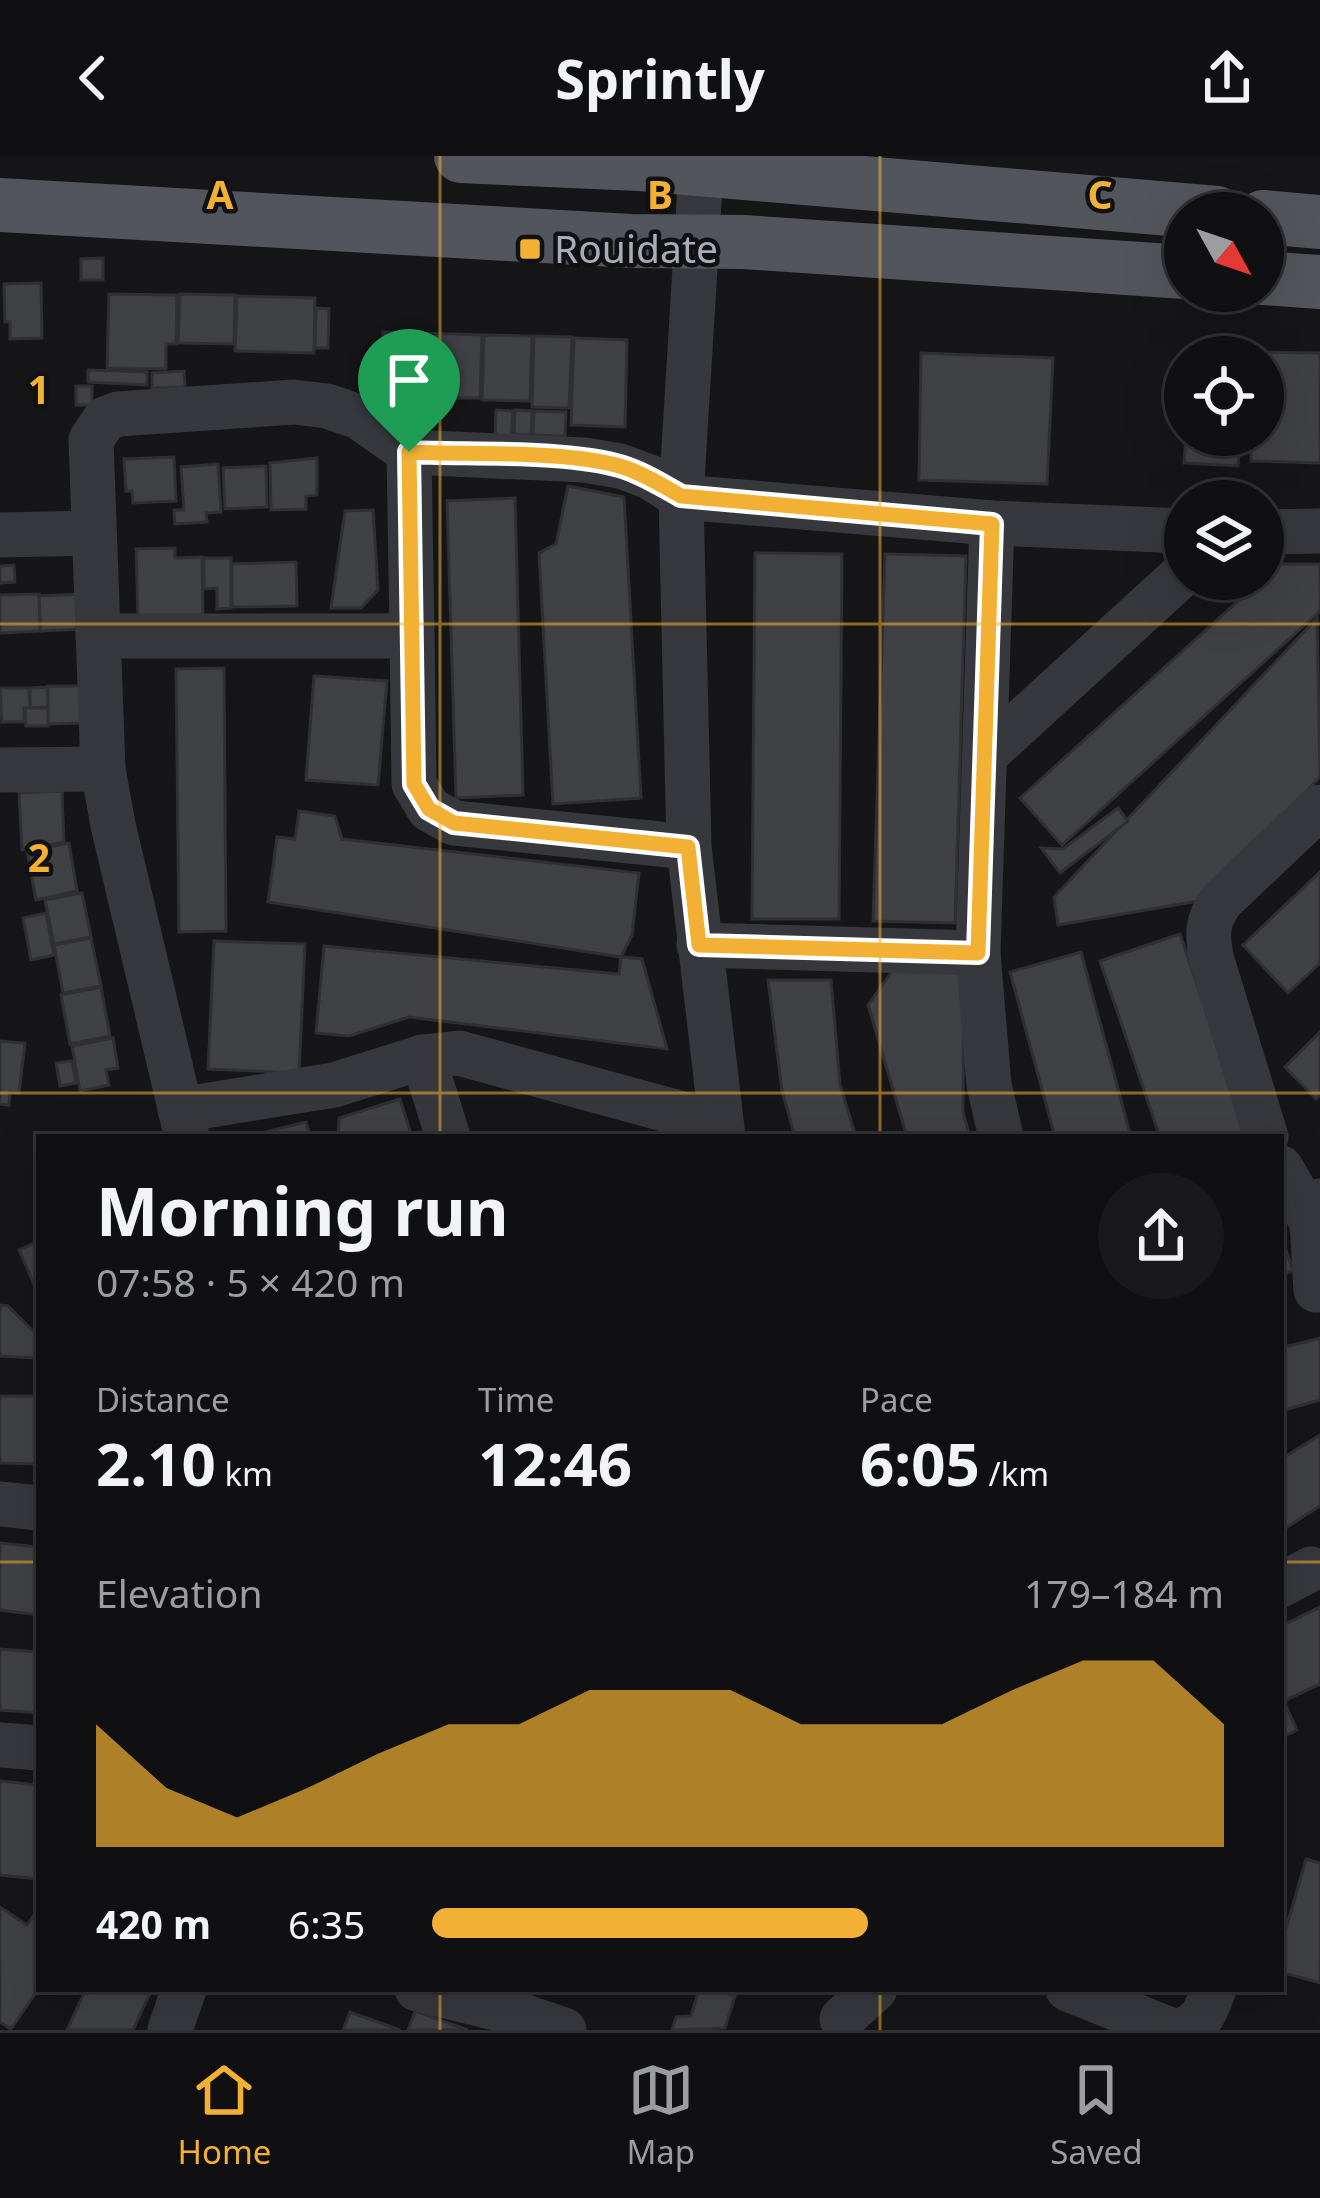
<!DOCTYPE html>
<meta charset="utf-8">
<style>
body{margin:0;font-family:"Noto Sans",sans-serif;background:#19191b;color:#f1f3f6;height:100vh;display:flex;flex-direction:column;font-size:45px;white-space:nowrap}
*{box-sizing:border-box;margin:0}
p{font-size:39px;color:#9c9d9f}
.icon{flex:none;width:66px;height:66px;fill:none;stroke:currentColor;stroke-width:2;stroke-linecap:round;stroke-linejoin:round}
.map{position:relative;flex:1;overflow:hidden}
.details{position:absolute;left:36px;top:978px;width:1248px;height:858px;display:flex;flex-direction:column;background:#101012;border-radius:0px;box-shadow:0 12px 48px #0002,0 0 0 3px #303032}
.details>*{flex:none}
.needle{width:78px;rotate:130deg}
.buttons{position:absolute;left:1164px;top:36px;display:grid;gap:24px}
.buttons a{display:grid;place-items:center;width:120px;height:120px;border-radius:50%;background:#101012;box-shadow:0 12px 48px #0002,0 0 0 3px #303032;font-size:60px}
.pin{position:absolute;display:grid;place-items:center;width:102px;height:102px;color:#fff;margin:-123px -51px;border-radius:50% 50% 50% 0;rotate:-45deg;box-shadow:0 0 12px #0007}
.pin .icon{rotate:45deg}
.round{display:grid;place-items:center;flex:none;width:126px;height:126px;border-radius:63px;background:#19191b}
.overview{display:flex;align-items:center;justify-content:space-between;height:204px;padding:0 60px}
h1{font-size:66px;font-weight:700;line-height:90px}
.figures{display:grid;grid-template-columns:repeat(3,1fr);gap:18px;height:204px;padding:12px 60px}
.figures div{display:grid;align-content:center}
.figures b{font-size:60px;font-weight:700}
.figures small{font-size:33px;font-weight:400}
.figures p{font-size:33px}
.chart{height:336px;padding:24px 60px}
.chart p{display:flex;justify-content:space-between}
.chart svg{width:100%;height:216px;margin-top:12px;fill:#f2b134;opacity:.7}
ul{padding:0 60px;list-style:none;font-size:39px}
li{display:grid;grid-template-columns:192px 144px 1fr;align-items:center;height:90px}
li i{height:30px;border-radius:15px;background:#f2b134}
header{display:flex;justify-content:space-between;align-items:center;height:156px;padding:0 60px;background:#101012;font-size:54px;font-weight:700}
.menu{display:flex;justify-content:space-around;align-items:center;height:168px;border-top:3px solid #303032;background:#101012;font-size:33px;color:#9c9d9f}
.menu a{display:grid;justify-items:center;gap:6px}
.menu .selected{color:#f2b134}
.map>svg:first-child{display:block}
</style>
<header><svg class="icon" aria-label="back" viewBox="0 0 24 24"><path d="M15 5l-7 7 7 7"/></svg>Sprintly<svg class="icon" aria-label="share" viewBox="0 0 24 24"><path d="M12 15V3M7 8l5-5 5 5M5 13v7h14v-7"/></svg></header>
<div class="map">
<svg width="1320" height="1874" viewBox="0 0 1320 1874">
<rect width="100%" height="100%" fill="#161618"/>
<g fill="#404145" stroke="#303034" stroke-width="3">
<polygon points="103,102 103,124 81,124 81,103"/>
<polygon points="41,127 42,182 10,183 10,166 5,166 4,128"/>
<polygon points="109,138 177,139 176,188 166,188 166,213 107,212"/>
<polygon points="180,138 235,139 234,188 178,187"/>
<polygon points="237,140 315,142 314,197 235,195"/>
<polygon points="316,152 329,153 328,192 315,192"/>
<polygon points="383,176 482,179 480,242 450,242 450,236 432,235 432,228 419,227 419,220 398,220 398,211 382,211"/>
<polygon points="484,179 532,180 530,245 482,244"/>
<polygon points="534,180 572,181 569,252 532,251"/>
<polygon points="574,182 627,184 625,271 571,269"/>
<polygon points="1191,193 1245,196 1245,201 1191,201"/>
<polygon points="1255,196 1320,197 1320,307 1251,305 1252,279 1263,279 1263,201 1255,201"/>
<polygon points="921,197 1053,202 1047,328 919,324"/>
<polygon points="88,214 147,216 147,229 88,226"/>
<polygon points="184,215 185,231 152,232 152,217"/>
<rect x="76" y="230" width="16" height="19"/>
<polygon points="496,254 513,255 511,282 495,282"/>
<polygon points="515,254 532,255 531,279 514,278"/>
<polygon points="534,255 566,256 565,280 533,279"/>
<polygon points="1186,279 1240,279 1238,310 1184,307"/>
<polygon points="174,301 176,345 133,347 132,335 126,335 124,303"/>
<polygon points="317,302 317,339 306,340 306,353 271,354 270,307"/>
<polygon points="218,308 221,356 206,357 207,366 175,368 174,354 184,354 181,311"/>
<polygon points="266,310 267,351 225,353 223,312"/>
<polygon points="568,330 624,341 641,642 553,648 539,397 556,388"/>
<polygon points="515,342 523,639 456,642 447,345"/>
<polygon points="373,354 378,434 361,452 331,452 345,355"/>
<polygon points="175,392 175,402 202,401 203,459 138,460 136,393"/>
<polygon points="755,397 842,398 839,763 752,763"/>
<polygon points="885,398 966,400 955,767 873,765"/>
<polygon points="204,402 231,402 231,452 217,453 217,432 204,433"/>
<polygon points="296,406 297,450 232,451 232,408"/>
<polygon points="1279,408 1320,408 1320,455 1062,689 1020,642"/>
<polygon points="14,409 15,426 0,427 0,410"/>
<polygon points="39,438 40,475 0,477 0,439"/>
<polygon points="82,438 84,473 41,475 39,440"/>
<polygon points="1317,462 1320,621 1204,744 1058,769 1054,741"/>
<polygon points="224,512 226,775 179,776 176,513"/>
<polygon points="314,520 387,525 378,629 306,624"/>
<polygon points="48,530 81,530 82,567 48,568"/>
<polygon points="47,531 48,551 30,552 30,532"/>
<polygon points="0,532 29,532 30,552 24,552 24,566 2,566"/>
<polygon points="25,552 48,552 48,570 26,570"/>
<polygon points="62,635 64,686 22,694 19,637"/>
<polygon points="1118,652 1128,665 1060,717 1041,692 1063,693"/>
<polygon points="299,655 335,660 342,683 639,717 632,779 621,801 268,746 277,681 295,683"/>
<polygon points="69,687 77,735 36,744 27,695"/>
<polygon points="1320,716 1320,807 1288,837 1243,789"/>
<polygon points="82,737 91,781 54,788 45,744"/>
<polygon points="46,757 54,799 31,804 23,762"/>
<polygon points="1180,778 1248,981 1160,981 1100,805"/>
<polygon points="91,782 101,830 63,837 54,789"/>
<polygon points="214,785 305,788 299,917 208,913"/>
<polygon points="324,790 619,818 621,801 642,803 667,893 409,861 349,880 316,877"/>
<polygon points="1081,796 1131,981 1055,981 1010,816"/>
<polygon points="896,810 964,810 963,956 970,981 907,981 868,849"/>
<polygon points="768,824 831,824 840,929 856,981 795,981 782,935"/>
<polygon points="101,831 110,880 70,888 61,839"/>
<polygon points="1320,876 1320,939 1316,943 1285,911"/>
<polygon points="113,882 118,912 106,914 109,929 80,935 72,890"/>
<polygon points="0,885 25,887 19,937 10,936 9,949 0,948"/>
<polygon points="72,905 76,927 60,930 56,907"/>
<polygon points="400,943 412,981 338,981 339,962"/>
<polygon points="306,966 310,981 245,981"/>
<polygon points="1281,1078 1293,1115 1281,1119"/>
<polygon points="39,1085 39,1140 19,1094"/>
<polygon points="0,1149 8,1150 36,1178 34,1202 0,1200"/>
<polygon points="1320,1182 1320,1244 1281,1255 1281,1192"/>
<polygon points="0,1240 39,1240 39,1308 0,1307"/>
<polygon points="1320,1279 1320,1350 1281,1375 1281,1303"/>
<polygon points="0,1387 39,1391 39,1459 0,1454"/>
<polygon points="1320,1451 1320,1528 1284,1545 1297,1574 1281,1582 1281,1470"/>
<polygon points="0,1493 39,1496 39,1557 0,1554"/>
<polygon points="0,1625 39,1629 39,1723 0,1719"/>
<polygon points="1306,1703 1320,1707 1320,1827 1281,1816 1281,1790"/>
<polygon points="0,1751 27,1769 39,1752 39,1832 11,1873 0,1866"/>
<polygon points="86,1833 152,1833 133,1874 67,1874"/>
<polygon points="699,1833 722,1833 721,1836 735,1840 725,1872 672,1874 676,1861 691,1860"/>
<polygon points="415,1855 468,1874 408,1874"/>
<polygon points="350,1856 400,1874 343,1874"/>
</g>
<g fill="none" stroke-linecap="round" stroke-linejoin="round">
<g stroke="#37383d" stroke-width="45">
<polyline points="701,14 681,341 689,691 723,981"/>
<polyline points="409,296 412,480"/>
<polyline points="992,367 978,797 989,929 1001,981"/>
<polyline points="1263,376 1320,375"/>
<polyline points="0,379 94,377"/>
<polyline points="98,480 412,480 414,628 429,653 454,667 689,691"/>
<polyline points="985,599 1185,416"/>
<polyline points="0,614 103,613"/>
<polyline points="699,789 978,797"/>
<polyline points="423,901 448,981"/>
<polyline points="180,954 334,929 423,901 459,897 719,968"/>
<polyline points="187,981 113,669 103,613 91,284 105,263 118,258 294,246 327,250 359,261 409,296 584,304 620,310 650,321 681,341 992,367 1185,375"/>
<path d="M1266,981L1211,801C1207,777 1207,765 1221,745L1320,651"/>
<polyline points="1281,1012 1312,1066"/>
<polyline points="1316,1134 1312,1066 1320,1045"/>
<polyline points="0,1348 39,1352"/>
<polyline points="1281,1429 1311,1413"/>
<polyline points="0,1589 39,1592"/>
<polyline points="417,1833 508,1855 564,1874"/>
<polyline points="1068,1833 1170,1874"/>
<polyline points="842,1863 875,1833"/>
<polyline points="170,1874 184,1833"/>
<path d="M1183,1874C1203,1867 1207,1851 1214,1833"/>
</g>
<g stroke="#53555c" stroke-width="54">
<polyline points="461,0 640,8 1217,57"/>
<polyline points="0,49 631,85 744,86 1185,116"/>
<polyline points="1263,61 1320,66"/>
<polyline points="1263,122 1320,126"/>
</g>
</g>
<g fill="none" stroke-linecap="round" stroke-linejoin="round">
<defs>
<path id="route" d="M409,296C469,299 568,294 623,311C644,318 662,329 681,340L992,368L978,797L699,789L688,691L454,667L429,653L414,628Z"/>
</defs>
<use href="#route" stroke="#fff" stroke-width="24"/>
<use href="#route" stroke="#f2b134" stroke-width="15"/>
</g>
<path fill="none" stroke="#f2b134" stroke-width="3" stroke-opacity="0.55" d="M440,0V981M880,0V981M0,468H1320M0,937H1320M0,1406H39M1281,1406H1320M440,1833V1874M880,1833V1874"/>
<rect fill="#f2b134" stroke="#111113" stroke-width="4.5" x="518" y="81" width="24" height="24" rx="6"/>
<g text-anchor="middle" stroke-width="9" stroke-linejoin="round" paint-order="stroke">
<g font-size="39" fill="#a8adb8" stroke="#111113" text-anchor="start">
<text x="554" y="107">Rouidate</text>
</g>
</g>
<g font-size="39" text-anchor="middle" font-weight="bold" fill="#f2b134" stroke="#111113" stroke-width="9" stroke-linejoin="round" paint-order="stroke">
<text x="220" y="53">A</text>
<text x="660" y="53">B</text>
<text x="1100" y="53">C</text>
<text x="39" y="248">1</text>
<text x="39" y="716">2</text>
</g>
</svg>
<div class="buttons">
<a><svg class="needle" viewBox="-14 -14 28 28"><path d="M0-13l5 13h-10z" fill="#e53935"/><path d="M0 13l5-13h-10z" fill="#9c9d9f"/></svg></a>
<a><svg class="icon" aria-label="locate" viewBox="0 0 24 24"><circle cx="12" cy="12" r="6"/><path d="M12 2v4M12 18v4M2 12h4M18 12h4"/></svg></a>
<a><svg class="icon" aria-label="layers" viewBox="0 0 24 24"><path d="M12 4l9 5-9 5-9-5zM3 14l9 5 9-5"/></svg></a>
</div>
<div class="pin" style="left:409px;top:296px;background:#1e9e55"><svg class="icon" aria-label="arrive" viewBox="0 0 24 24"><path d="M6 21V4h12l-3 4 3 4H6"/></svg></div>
<section class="details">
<div class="overview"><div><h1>Morning run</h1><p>07:58 · 5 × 420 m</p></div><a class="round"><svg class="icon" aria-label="share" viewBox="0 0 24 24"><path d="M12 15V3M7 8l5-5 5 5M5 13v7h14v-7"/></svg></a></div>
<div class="figures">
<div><p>Distance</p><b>2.10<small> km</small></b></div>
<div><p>Time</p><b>12:46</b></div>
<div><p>Pace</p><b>6:05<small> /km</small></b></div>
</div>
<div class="chart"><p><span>Elevation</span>179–184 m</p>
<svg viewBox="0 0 160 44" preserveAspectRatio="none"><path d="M0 44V19L10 32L20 38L30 32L40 25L50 19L60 19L70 12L80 12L90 12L100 19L110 19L120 19L130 12L140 6L150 6L160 19V44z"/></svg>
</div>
<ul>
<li><b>420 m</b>6:35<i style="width:55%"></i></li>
</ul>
</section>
</div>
<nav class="menu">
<a class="selected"><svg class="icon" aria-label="home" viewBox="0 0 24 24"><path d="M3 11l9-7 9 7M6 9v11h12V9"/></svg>Home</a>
<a><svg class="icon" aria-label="map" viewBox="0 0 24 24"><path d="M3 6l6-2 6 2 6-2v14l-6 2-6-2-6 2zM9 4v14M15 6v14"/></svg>Map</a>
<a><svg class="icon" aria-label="saved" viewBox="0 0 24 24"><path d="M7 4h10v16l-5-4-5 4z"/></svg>Saved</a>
</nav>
